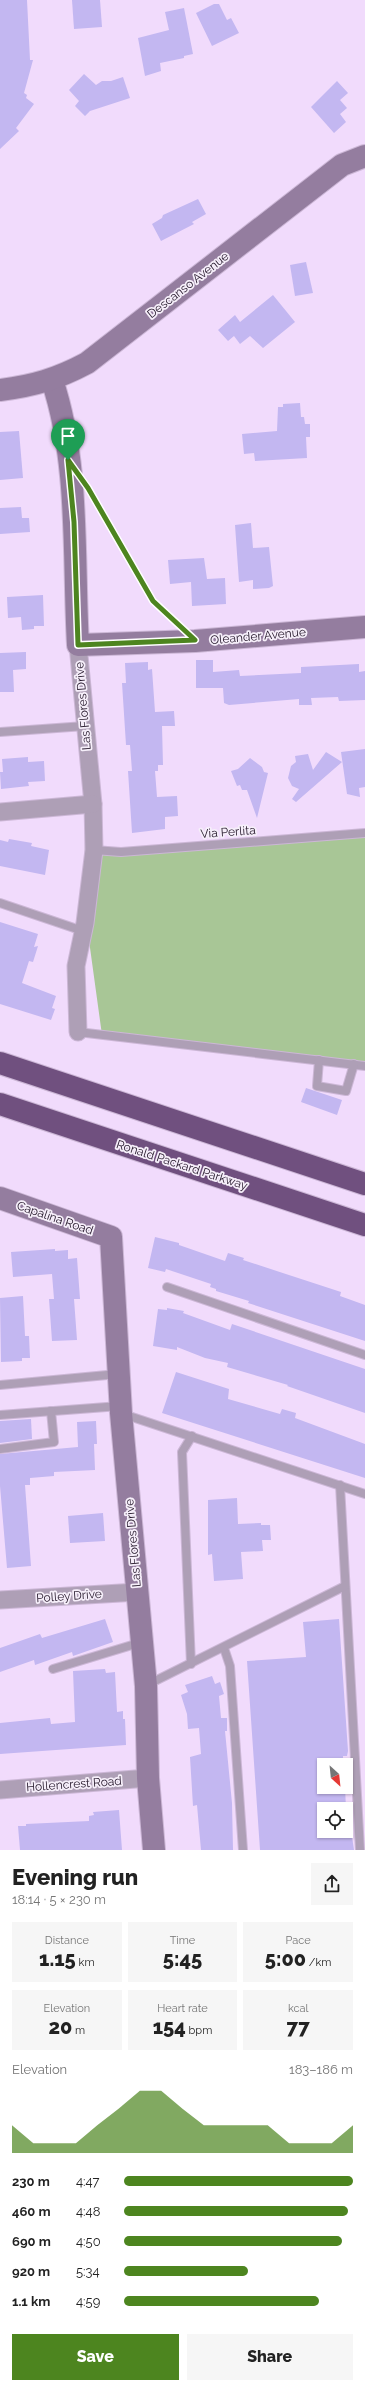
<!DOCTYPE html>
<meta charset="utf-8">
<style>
body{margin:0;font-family:Raleway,sans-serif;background:#f6f6f6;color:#222;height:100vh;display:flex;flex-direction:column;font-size:15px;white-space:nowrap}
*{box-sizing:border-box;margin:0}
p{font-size:13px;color:#767676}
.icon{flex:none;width:22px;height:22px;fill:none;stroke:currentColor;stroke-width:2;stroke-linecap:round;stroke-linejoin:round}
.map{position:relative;height:1850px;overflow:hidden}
.details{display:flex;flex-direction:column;background:#fff;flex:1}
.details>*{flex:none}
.needle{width:26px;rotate:153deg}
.controls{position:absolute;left:317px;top:1758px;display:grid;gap:8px}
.controls a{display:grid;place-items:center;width:36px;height:36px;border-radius:0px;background:#fff;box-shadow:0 1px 3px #0004;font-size:20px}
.pin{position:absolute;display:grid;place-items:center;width:34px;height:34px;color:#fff;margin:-41px -17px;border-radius:50% 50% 50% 0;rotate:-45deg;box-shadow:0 0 4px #0007}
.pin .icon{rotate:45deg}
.round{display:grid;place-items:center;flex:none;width:42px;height:42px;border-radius:0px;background:#f6f6f6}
.overview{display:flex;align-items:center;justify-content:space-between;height:68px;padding:0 12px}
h1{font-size:22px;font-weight:800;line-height:30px}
.metrics{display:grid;grid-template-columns:repeat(3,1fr);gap:6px;height:68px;padding:4px 12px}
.metrics div{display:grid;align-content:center;border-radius:0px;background:#f6f6f6;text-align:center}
.metrics b{font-size:20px;font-weight:800}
.metrics small{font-size:11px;font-weight:400}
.metrics p{font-size:11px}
.chart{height:112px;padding:8px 12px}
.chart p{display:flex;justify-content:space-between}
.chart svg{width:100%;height:72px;margin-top:4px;fill:#4d851f;opacity:.7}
.primary-button{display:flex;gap:8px;margin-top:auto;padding:8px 12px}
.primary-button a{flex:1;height:46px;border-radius:0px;background:#4d851f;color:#fff;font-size:16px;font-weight:800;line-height:46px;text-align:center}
.primary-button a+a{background:#f6f6f6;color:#222}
ul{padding:0 12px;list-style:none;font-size:13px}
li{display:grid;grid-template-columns:64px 48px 1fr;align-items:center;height:30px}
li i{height:10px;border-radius:5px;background:#4d851f}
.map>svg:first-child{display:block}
</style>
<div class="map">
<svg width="365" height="1850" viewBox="0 0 365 1850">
<rect width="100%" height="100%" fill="#f1dbfc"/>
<polygon fill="#a8c696" points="365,833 365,1067 102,1035 84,904 85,842 121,852"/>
<g fill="#c3b7f1">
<polygon points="0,0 27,0 30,60 33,60 24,93 27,95 26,98 34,104 16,128 19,131 0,149"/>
<polygon points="72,0 100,0 102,27 74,29"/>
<polygon points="214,4 219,4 227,20 231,18 239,33 212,46 196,13"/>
<polygon points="184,8 193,54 184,56 184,58 160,63 161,71 145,76 138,38 169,30 165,12"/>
<polygon points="84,74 96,85 102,81 111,81 123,77 130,98 90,111 85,116 75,106 79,101 69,90"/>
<polygon points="337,81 348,93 340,100 347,108 340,114 346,122 334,133 311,107"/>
<polygon points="198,199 206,214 192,222 194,224 161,241 152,224 162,218 163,215"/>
<polygon points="306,262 313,293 295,296 290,265"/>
<polygon points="273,295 295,322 263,348 250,336 240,344 234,336 228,341 218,330 235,315 240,322"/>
<polygon points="300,403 301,417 304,417 305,424 310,424 310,437 306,437 307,458 255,461 254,453 244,454 242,434 277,431 278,407 283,407 283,404"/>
<polygon points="19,431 23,478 0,480 0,432"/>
<polygon points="21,507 22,518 29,518 30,532 0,534 0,508"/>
<polygon points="251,523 253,548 269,547 273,586 269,588 253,589 253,580 239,582 235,525"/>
<polygon points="204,558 207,579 225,578 226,604 192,606 191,582 170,584 168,560"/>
<polygon points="43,595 44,626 34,626 34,629 22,630 21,617 8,618 7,597"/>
<polygon points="26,652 26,669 13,670 14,692 0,692 0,653"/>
<polygon points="196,660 213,660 213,672 239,670 240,676 301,673 301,667 359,664 359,672 365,671 365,700 339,701 338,697 311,698 312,705 299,705 299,699 229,705 224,703 223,688 196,688"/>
<polygon points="148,662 148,670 152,669 155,712 174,711 175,726 162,726 163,765 158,765 158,771 155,771 157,797 177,796 178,816 165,817 165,829 132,833 128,771 132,771 130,745 126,745 122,683 126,683 125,663"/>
<polygon points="365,749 365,787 359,788 360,797 347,794 341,752"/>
<polygon points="326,752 342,762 296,802 292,799 299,789 292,786 288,778 291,766 296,762 295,756 308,754 313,770"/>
<polygon points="28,757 28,762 44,761 45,781 28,782 29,786 1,789 0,772 3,772 2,759"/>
<polygon points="250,758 262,767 264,772 268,773 257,818 247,790 242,790 240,785 237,786 231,771 238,769"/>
<polygon points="9,839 32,843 31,846 49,850 45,875 0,866 0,840 8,842"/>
<polygon points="0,922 38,934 34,947 38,946 33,962 29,961 22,983 56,996 52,1008 55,1009 51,1020 0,1004"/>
<polygon points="306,1088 342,1100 337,1115 301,1102"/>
<polygon points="155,1237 179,1243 179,1245 225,1261 228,1253 244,1258 243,1260 341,1292 340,1296 365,1305 365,1341 248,1303 249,1301 216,1291 216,1289 210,1287 211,1284 166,1269 165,1272 148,1268"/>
<polygon points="55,1249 55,1251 68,1250 68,1259 77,1258 80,1299 74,1299 77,1340 52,1341 49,1299 54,1299 52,1274 13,1277 11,1252"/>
<polygon points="23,1296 25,1336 29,1336 30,1358 22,1358 22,1361 1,1362 0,1298"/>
<polygon points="167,1308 184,1311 183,1313 230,1330 232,1324 365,1369 365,1413 287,1386 288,1385 227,1367 228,1363 205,1358 177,1347 177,1350 153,1346 158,1309 167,1310"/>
<polygon points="176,1372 229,1389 228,1399 280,1414 282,1409 296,1413 295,1418 365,1444 365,1478 162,1413"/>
<polygon points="31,1419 32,1439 0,1443 0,1421"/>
<polygon points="96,1421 97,1444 94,1444 95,1470 54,1472 54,1476 30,1478 30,1485 25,1485 31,1566 7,1568 0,1486 0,1454 78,1447 77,1422"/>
<polygon points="237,1498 238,1524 261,1523 261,1525 270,1525 271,1540 262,1540 263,1551 241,1552 243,1579 214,1581 212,1554 208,1555 208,1500"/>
<polygon points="103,1513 105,1541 70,1543 68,1516"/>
<polygon points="105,1619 113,1642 73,1656 72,1652 35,1665 34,1660 0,1672 0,1648 40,1634 42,1638"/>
<polygon points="339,1619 348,1751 347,1756 343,1756 343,1765 324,1765 324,1787 345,1787 346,1809 324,1809 324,1831 346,1831 346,1815 347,1830 351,1830 354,1850 260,1850 247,1661 306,1657 303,1622"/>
<polygon points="105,1669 106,1673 115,1672 117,1712 123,1711 123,1719 125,1719 126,1745 0,1754 0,1723 50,1718 51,1724 75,1722 73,1671"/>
<polygon points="212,1676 215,1684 220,1682 224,1694 219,1696 221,1718 227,1718 227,1731 225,1731 232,1803 233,1850 201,1850 197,1805 193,1806 190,1757 201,1754 199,1728 188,1729 187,1714 181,1695 188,1692 185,1685"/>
<polygon points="119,1810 122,1850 20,1850 18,1826 26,1826 26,1824 89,1821 89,1816 94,1815 93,1812"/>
</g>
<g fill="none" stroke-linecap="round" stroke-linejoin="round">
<defs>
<g id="lane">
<polyline points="0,732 85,726"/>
<polyline points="94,850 121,852 365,833"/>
<polyline points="0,903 83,931"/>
<polyline points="78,1032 365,1066"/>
<polyline points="319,1060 317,1086 346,1091 354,1064"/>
<polyline points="167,1287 365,1355"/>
<polyline points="0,1385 118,1374"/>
<polyline points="123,1414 365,1494"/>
<polyline points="0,1415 120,1406"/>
<polyline points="0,1449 54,1442 51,1411"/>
<polyline points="340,1485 360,1850"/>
<polyline points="224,1648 230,1666 243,1850"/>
<polyline points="191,1664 182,1452 192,1436"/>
<polyline points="53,1669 142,1642"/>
<polyline points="147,1685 345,1586"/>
</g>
<g id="street">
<polyline points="78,645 93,804 94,850 85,923 76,966 78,1032"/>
<polyline points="0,812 93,804"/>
<polyline points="0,1600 138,1592"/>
<polyline points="0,1790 148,1778"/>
</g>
<g id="secondary">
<path d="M52,380C80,464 73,557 78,645L195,641L365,627"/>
<path d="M0,390C33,386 57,379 87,363L342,165L365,156"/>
<polyline points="0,1198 111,1237 121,1413 146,1686 148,1778 154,1850"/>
</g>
<g id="highway">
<polyline points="0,1063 365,1184"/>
<polyline points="0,1104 365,1225"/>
</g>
</defs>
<use href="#lane" stroke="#ccb7d6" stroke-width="10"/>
<use href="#street" stroke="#ccb7d6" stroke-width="19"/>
<use href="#secondary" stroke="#ccb7d6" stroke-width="24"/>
<use href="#highway" stroke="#ccb7d6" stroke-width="24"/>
<polyline stroke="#7f6e87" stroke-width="2.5" stroke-dasharray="3 3" stroke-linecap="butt" points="92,495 153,601 177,624"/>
<use href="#lane" stroke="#ae9fb6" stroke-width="8"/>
<use href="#street" stroke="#ae9fb6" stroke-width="17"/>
<use href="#secondary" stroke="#947d9f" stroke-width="22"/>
<use href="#highway" stroke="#70507f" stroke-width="22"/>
</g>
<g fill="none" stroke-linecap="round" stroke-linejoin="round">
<defs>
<polygon id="route" points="68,460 88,488 153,601 195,640 78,645 74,522"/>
</defs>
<use href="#route" stroke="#fff" stroke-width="8"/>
<use href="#route" stroke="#4d851f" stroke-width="5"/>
</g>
<g text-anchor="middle" stroke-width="3.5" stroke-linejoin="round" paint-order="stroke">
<g font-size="12" fill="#221528" stroke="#f6effa">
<text transform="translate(188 285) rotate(-38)" y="4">Descanso Avenue</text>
<text transform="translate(258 636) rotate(-5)" y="4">Oleander Avenue</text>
<text transform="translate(83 706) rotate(-95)" y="4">Las Flores Drive</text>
<text transform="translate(228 832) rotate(-4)" y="4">Via Perlita</text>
<text transform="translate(182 1165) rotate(18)" y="4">Ronald Packard Parkway</text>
<text transform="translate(55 1218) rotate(19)" y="4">Capalina Road</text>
<text transform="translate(133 1543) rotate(-95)" y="4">Las Flores Drive</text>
<text transform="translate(69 1596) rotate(-4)" y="4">Polley Drive</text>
<text transform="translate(74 1784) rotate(-4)" y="4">Hollencrest Road</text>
</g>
</g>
</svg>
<div class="controls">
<a><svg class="needle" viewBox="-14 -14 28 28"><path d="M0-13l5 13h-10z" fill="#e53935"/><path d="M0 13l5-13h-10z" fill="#767676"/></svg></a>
<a><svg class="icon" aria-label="locate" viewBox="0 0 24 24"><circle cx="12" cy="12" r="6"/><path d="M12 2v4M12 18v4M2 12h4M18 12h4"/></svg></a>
</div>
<div class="pin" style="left:68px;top:460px;background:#1e9e55"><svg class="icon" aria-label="arrive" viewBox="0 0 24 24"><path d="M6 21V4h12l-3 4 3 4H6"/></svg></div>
</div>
<section class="details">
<div class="overview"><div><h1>Evening run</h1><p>18:14 · 5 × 230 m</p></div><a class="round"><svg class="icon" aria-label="share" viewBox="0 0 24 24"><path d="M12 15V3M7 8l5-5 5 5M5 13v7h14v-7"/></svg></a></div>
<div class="metrics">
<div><p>Distance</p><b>1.15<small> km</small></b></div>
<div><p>Time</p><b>5:45</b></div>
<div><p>Pace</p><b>5:00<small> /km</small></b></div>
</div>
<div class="metrics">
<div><p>Elevation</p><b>20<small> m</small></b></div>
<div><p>Heart rate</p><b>154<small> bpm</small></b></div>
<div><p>kcal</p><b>77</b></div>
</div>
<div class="chart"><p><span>Elevation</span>183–186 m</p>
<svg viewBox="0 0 160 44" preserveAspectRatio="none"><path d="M0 44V27L10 38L20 38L30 38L40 27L50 17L60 6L70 6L80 17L90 27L100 27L110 27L120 27L130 38L140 38L150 38L160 27V44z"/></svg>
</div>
<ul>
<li><b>230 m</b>4:47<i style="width:100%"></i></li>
<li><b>460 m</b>4:48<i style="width:98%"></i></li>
<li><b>690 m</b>4:50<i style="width:95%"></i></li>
<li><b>920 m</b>5:34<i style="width:54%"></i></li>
<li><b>1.1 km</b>4:59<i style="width:85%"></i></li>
</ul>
<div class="primary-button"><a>Save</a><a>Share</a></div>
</section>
